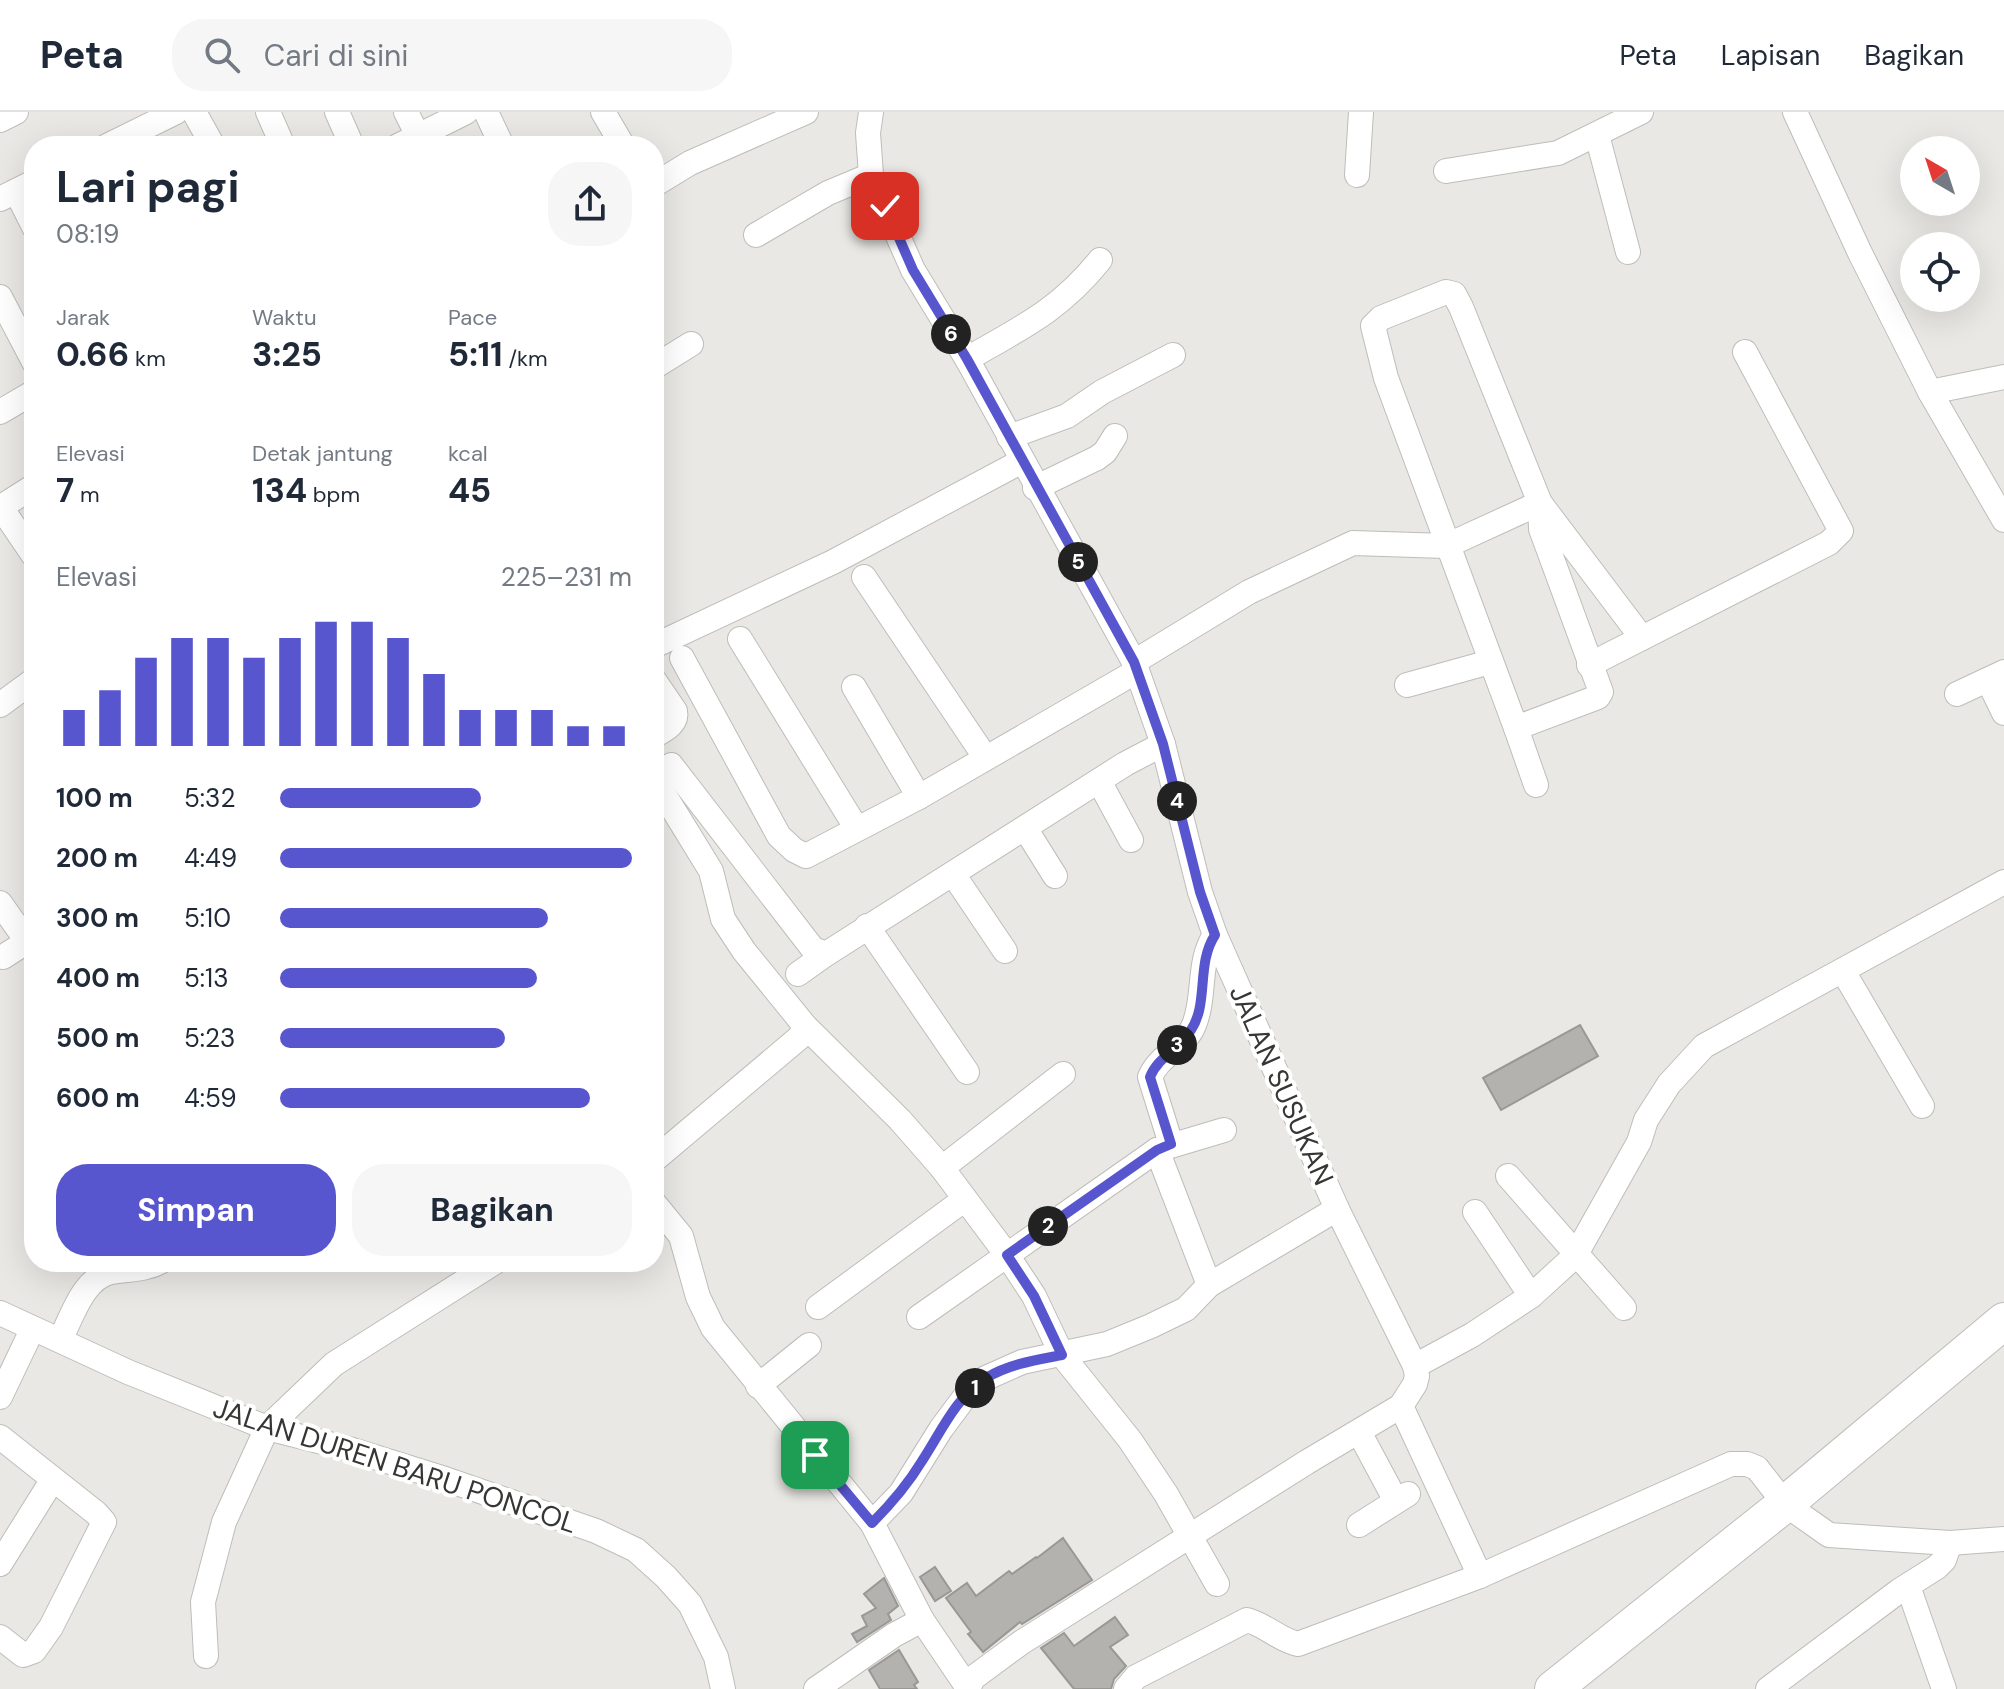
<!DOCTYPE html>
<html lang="id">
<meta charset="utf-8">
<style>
body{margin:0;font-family:"DM Sans",sans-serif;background:#f6f6f7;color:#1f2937;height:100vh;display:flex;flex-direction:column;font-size:30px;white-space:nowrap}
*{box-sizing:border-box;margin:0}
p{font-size:26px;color:#747a83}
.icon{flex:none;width:44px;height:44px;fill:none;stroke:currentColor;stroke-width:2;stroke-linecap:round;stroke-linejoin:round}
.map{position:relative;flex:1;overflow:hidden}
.sheet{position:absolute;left:24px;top:24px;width:640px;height:1136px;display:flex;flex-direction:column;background:#fff;border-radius:32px;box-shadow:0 8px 32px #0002}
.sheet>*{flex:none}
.needle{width:52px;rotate:321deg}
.tools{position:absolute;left:1900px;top:24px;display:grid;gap:16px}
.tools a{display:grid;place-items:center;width:80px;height:80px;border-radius:50%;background:#fff;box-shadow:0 8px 32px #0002;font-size:40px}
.pin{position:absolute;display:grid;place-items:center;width:68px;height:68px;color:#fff;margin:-34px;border-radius:16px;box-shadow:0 4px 12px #0006}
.km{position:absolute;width:40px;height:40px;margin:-20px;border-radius:50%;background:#222;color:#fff;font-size:22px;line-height:40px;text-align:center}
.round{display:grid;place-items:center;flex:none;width:84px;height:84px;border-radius:32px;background:#f6f6f7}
.summary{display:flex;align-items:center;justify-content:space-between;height:136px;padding:0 32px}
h1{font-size:44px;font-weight:700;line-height:60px}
.stats{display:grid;grid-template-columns:repeat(3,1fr);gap:12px;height:136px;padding:8px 32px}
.stats div{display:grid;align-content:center}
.stats b{font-size:34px;font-weight:700}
.stats small{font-size:22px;font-weight:400}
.stats p{font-size:22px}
.chart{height:224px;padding:16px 32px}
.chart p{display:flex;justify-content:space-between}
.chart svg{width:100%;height:144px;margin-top:8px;stroke:#5756ce;stroke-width:6}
.primary-button{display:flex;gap:16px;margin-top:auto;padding:16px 32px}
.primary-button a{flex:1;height:92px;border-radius:32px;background:#5756ce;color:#fff;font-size:32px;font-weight:700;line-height:92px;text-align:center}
.primary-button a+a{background:#f6f6f7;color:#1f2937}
ul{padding:0 32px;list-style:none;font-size:26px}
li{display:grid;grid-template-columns:128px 96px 1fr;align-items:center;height:60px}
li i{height:20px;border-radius:10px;background:#5756ce}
header{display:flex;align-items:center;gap:48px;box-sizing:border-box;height:112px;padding:0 40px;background:#fff;border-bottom:2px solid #e0e1e3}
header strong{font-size:38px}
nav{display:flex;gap:44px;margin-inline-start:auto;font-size:28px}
.search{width:560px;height:72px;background:#f6f6f7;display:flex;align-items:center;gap:20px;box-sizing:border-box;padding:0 28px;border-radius:32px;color:#747a83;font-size:30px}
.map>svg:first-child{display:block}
</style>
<header>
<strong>Peta</strong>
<div class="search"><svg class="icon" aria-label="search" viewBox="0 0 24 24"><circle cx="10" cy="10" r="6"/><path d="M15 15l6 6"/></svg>Cari di sini</div>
<nav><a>Peta</a><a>Lapisan</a><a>Bagikan</a></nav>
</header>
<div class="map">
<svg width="2004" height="1577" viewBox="0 0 2004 1577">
<rect width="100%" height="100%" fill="#e9e8e4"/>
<g fill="#b4b2ae" stroke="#999894" stroke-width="2">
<polygon points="1580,913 1598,944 1501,998 1483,966"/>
<polygon points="1063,1426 1092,1468 1022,1512 1020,1510 983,1540 968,1522 971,1520 946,1486 967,1471 976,1484 1009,1459 1012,1462 1036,1445 1037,1446"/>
<polygon points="935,1455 951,1479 935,1489 920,1465"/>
<polygon points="884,1466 898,1494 888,1502 891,1508 857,1530 852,1522 867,1514 862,1504 876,1496 864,1482"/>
<polygon points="1115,1505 1128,1523 1110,1535 1126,1554 1114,1567 1111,1577 1074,1577 1041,1536 1064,1521 1074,1534"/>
<polygon points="899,1538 918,1570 914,1573 917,1577 880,1577 869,1558"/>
</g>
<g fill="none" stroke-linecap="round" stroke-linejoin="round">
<defs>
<g id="minor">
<polyline points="194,0 213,34"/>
<polyline points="268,0 283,34"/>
<polyline points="337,0 352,34"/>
<polyline points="406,0 418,24"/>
<polyline points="486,0 502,34"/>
<polyline points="603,0 623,34"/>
<polyline points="871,0 868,21 871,63 913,158 967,247 1134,550 1163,632 1200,780 1215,823 1337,1097 1415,1254 1417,1264 1415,1272 1401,1294 1307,1350 1022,1530 973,1566 968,1577"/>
<polyline points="1795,0 1860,141 1930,280 2004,408"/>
<polyline points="0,8 16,0"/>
<polyline points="1597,23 1628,140"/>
<polyline points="107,34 176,0"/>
<polyline points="398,34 466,0"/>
<polyline points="1446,59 1558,41 1641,0"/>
<polyline points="1357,63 1361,0"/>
<polyline points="654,73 690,51 806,0"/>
<polyline points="16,79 34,115"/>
<polyline points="0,87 34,70"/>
<polyline points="756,123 828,81 871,63"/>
<polyline points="0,185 34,250"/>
<path d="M967,247C1021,216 1060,198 1100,148"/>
<polyline points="654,255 691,232"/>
<polyline points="1930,280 2004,265"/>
<polyline points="0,300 34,280"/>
<polyline points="1009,325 1067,304 1102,280 1173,243"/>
<polyline points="1035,376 1097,346 1105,340 1115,324"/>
<polyline points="1540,391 1541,417 1601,580 1598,585 1516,616 1386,266 1373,214 1381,206 1446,180 1454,182 1461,195 1540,391 1642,526"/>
<polyline points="0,394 34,444"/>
<polyline points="1,395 34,374"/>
<polyline points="864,465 985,645"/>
<polyline points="740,527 857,717"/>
<polyline points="654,534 833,450 1022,349"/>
<polyline points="682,546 779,724 794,738 806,744 919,685 1137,559"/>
<polyline points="1134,550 1249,480 1353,431 1446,434 1540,391"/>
<polyline points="1589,553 1829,431 1841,419 1745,240"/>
<path d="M654,568L675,599C678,612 664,618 654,624"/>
<polyline points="1988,568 2004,601"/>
<polyline points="1407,573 1490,550"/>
<polyline points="854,575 919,685"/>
<polyline points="1957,582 2004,560"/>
<polyline points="0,593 34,568"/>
<polyline points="1516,616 1536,673"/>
<polyline points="671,653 813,837 826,842 1125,652 1163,632"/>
<polyline points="654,666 711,759 723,807 744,839 805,914 900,1008 942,1056 1007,1143 1034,1184 1062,1243 1130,1328 1166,1382 1217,1472"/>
<polyline points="1099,669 1131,728"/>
<polyline points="1025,716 1055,764"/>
<polyline points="953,762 1005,839"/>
<polyline points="0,791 27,829"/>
<polyline points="867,814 967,960"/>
<polyline points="3,845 34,825"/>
<polyline points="1843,859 1922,994"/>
<polyline points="798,862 826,842"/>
<path d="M1171,1032L1150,965C1159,943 1186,934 1194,913C1206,883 1197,850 1215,823"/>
<polyline points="1157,1038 1209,1173"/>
<polyline points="654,1048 800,925 805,914"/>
<polyline points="942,1056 1063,962"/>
<polyline points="1508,1064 1624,1196"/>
<polyline points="654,1091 681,1124 698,1185 713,1216 872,1411 922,1508 968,1576"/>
<polyline points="1475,1100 1531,1184"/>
<polyline points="818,1195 965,1087"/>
<polyline points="0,1201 128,1260 267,1316 349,1337 445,1367 596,1419 636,1438 666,1465 690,1492 716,1545 723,1577"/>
<polyline points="919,1205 1157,1038 1224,1018"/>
<path d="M60,1228C72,1205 83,1166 111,1160C128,1157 145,1158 160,1150"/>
<polyline points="1415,1254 1472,1223 1531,1184 1575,1144 1639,1030 1646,1008 1669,972 1704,934 2004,770"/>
<polyline points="758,1274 809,1233"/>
<polyline points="0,1285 32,1218"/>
<polyline points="1401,1294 1480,1464"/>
<polyline points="1359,1320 1396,1389"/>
<polyline points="0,1325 96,1401 104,1410 51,1515 34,1539 23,1543 0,1525"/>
<polyline points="872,1411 901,1381 941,1317 967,1282 986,1266 1022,1250 1107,1232 1151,1214 1186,1197 1209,1173 1337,1097"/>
<polyline points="1359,1413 1408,1382"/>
<polyline points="0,1452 53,1367"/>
<polyline points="1908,1474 1944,1577"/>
<polyline points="206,1544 203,1490 224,1410 267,1316 334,1252 495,1150"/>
<polyline points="816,1577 894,1523 922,1508"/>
<path d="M1126,1577L1136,1565L1247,1508C1266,1513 1279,1528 1298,1532L1480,1464L1731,1352H1747L1757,1356L1785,1392L1829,1423L1950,1431L2004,1427"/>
<polyline points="1768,1577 1899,1479 1937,1455 1944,1448 1950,1431"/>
</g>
<polyline id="highway" points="1553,1577 1785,1392 2004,1209"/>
</defs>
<use href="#minor" stroke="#bebdb9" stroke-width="26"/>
<use href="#highway" stroke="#bebdb9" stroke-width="38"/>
<use href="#minor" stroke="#fff" stroke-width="24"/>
<use href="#highway" stroke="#fff" stroke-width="36"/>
</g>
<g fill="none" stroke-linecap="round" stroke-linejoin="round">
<defs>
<path id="route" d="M815,1343L872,1411C891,1392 908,1372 922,1349C941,1320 956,1285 986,1266C1009,1252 1036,1248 1062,1243L1034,1184L1007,1143L1157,1038L1171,1032L1150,965C1158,945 1180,936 1191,918C1209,891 1196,852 1215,823L1200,780L1163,632L1134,550L967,247L913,158L885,94"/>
</defs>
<use href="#route" stroke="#fff" stroke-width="16"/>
<use href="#route" stroke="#5756ce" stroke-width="10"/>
</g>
<g text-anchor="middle" stroke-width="8" stroke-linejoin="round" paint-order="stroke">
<g font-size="28" fill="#363634" stroke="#fff">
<text transform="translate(1282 973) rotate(66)" y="10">JALAN SUSUKAN</text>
<text transform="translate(395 1353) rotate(18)" y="10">JALAN DUREN BARU PONCOL</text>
</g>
</g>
</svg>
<div class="tools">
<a><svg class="needle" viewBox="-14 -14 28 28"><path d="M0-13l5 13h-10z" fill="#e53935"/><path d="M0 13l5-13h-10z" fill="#747a83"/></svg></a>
<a><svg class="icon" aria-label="locate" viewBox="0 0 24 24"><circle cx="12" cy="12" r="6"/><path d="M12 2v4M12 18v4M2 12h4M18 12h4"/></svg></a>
</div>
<div class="pin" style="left:815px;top:1343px;background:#1e9e55"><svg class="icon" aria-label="arrive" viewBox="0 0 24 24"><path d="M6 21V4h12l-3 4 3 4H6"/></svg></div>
<div class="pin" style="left:885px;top:94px;background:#d93025"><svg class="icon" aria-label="check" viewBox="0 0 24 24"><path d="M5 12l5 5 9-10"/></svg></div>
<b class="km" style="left:975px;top:1276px">1</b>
<b class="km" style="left:1048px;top:1114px">2</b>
<b class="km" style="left:1177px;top:933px">3</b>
<b class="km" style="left:1177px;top:689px">4</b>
<b class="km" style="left:1078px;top:450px">5</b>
<b class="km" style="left:951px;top:222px">6</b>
<section class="sheet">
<div class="summary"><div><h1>Lari pagi</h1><p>08:19</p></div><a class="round"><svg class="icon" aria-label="share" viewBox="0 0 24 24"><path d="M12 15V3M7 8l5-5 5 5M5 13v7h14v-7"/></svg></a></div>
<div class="stats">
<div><p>Jarak</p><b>0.66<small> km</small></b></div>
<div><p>Waktu</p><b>3:25</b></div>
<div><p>Pace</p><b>5:11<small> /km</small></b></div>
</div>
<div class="stats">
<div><p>Elevasi</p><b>7<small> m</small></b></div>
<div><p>Detak jantung</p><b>134<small> bpm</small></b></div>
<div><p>kcal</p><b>45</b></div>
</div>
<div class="chart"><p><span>Elevasi</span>225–231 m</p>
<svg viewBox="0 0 160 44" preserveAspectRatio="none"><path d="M5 44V33M15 44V27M25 44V17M35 44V11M45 44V11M55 44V17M65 44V11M75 44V6M85 44V6M95 44V11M105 44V22M115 44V33M125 44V33M135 44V33M145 44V38M155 44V38"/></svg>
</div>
<ul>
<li><b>100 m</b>5:32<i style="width:57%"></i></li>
<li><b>200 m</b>4:49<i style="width:100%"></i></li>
<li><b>300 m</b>5:10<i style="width:76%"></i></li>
<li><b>400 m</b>5:13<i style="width:73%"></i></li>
<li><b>500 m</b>5:23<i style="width:64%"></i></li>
<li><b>600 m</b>4:59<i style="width:88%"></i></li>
</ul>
<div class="primary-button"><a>Simpan</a><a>Bagikan</a></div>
</section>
</div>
